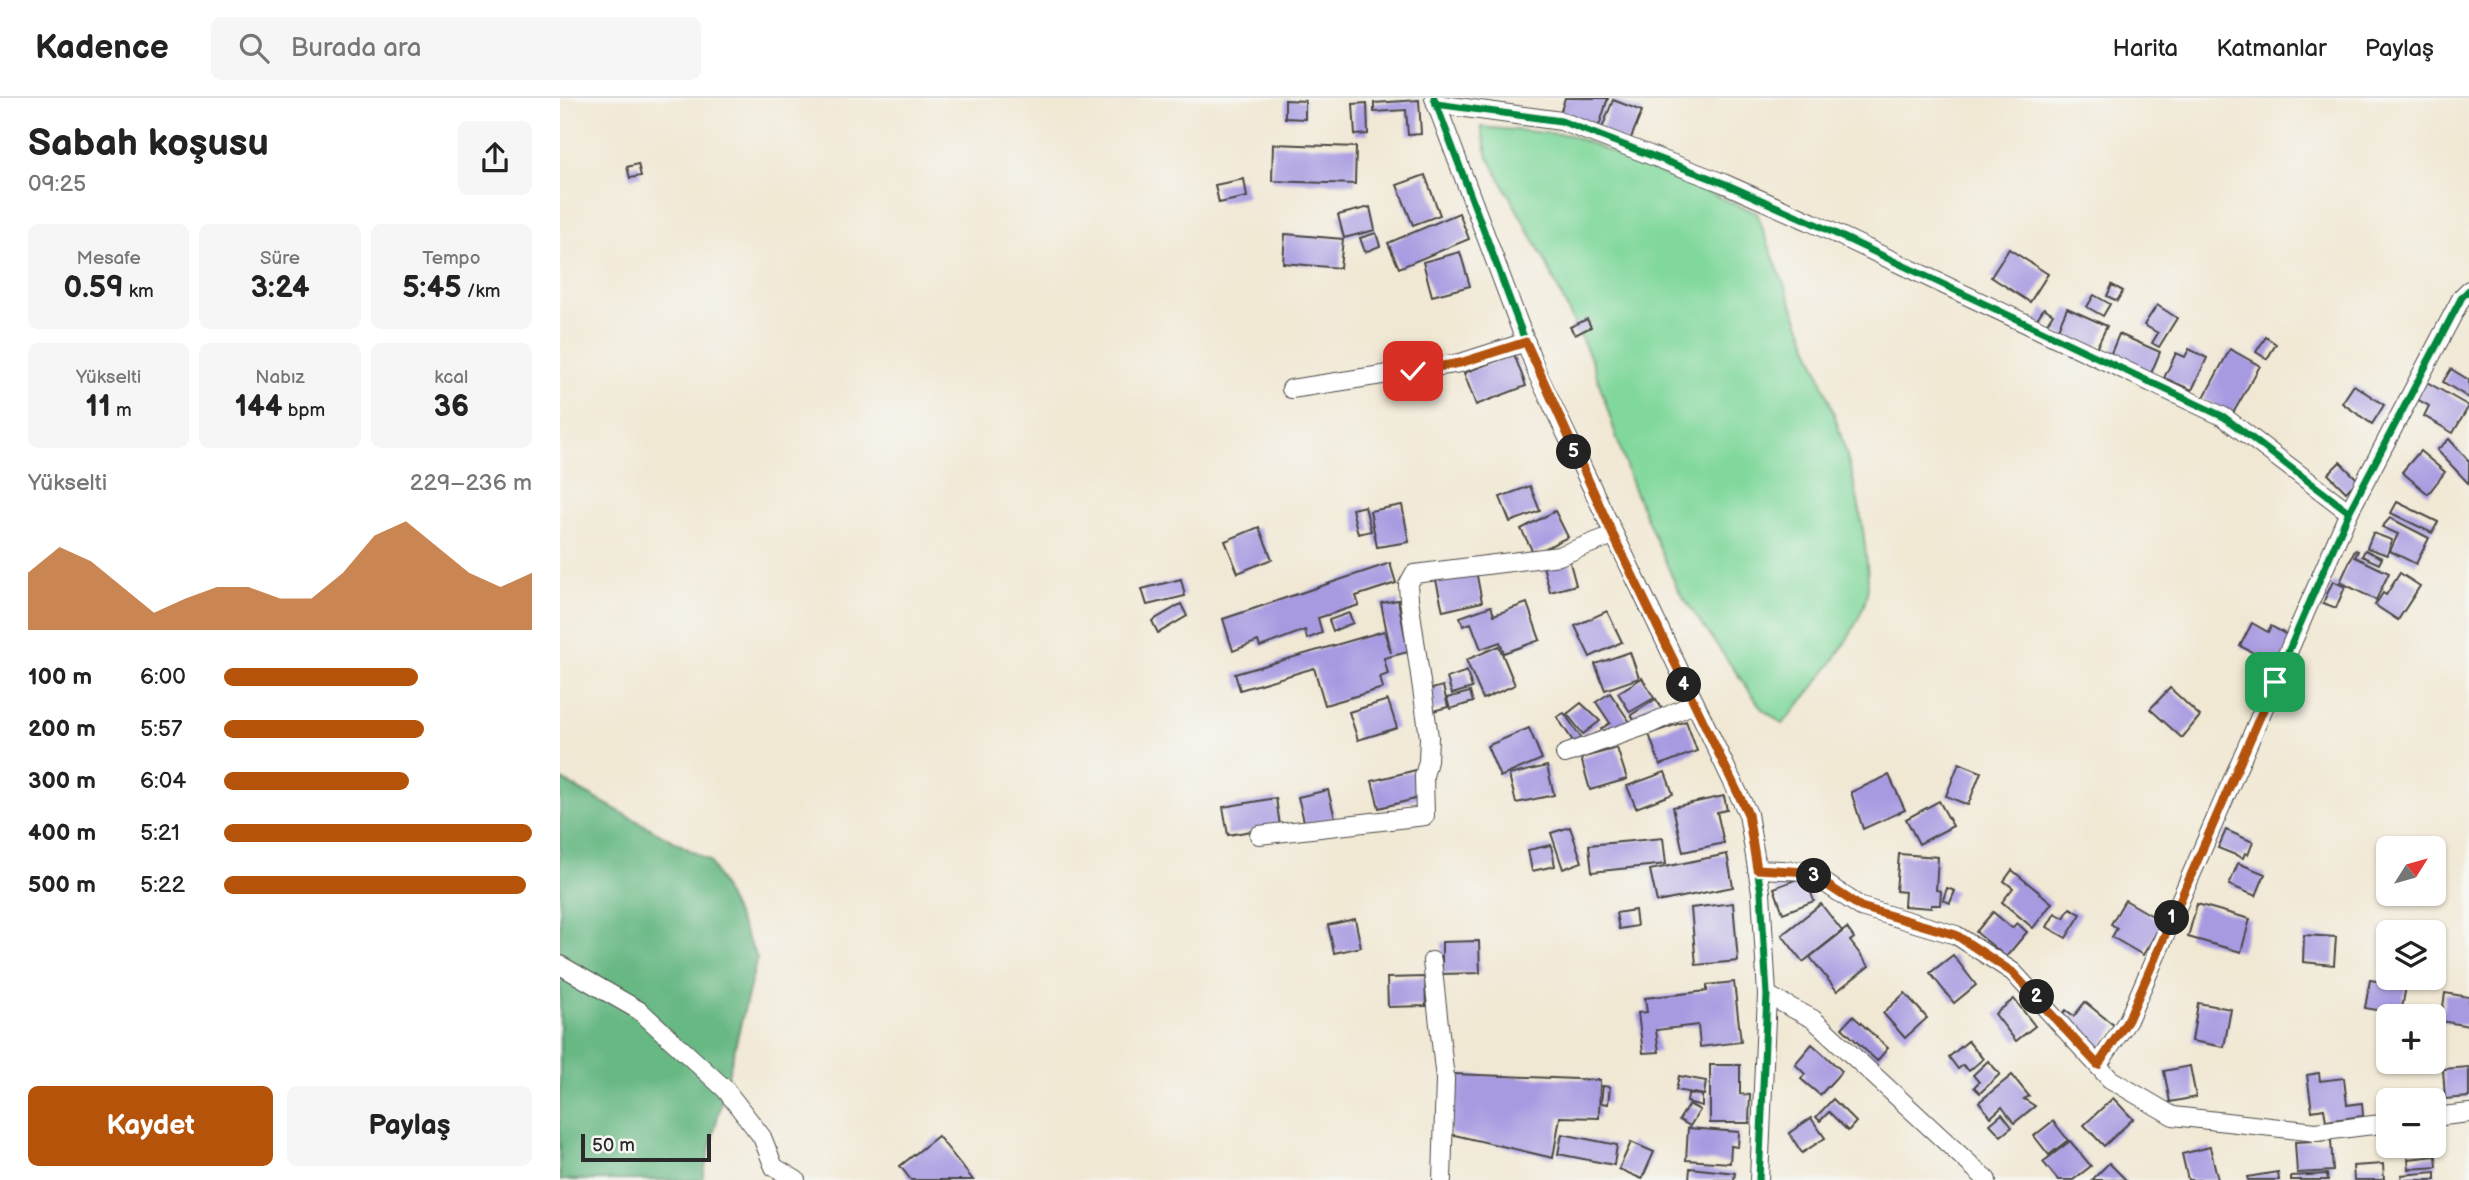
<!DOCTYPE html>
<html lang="tr">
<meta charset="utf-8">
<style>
body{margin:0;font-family:"Balsamiq Sans",sans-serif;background:#f6f6f6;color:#222;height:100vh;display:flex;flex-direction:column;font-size:26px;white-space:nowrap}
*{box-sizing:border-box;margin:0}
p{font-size:23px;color:#767676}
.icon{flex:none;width:38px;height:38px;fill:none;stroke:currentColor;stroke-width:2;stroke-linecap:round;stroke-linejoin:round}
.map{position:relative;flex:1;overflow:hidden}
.details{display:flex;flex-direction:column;background:#fff;width:560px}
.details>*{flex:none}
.needle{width:46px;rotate:53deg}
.fabs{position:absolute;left:1816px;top:738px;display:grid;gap:14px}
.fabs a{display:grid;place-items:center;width:70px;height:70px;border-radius:10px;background:#fff;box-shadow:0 2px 5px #0004;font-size:35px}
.scale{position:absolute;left:21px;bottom:18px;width:130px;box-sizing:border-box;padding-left:7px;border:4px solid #2b2b2b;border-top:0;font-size:19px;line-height:24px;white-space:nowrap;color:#2b2b2b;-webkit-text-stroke:5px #f6f6f2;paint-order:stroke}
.pin{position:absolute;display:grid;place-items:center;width:60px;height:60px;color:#fff;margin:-30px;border-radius:14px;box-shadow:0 4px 10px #0006}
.km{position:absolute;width:35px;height:35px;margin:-18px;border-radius:50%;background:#222;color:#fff;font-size:19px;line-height:35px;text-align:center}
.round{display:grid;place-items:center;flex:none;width:74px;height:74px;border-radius:10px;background:#f6f6f6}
.overview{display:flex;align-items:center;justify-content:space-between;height:119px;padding:0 28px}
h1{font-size:38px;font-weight:700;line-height:52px}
.figures{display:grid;grid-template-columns:repeat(3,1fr);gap:10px;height:119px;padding:7px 28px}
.figures div{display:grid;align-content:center;border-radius:10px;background:#f6f6f6;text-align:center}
.figures b{font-size:30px;font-weight:700}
.figures small{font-size:19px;font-weight:400}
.figures p{font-size:19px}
.chart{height:196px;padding:14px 28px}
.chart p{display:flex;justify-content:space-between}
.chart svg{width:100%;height:126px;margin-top:7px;fill:#b45309;opacity:.7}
.action{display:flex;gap:14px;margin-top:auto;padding:14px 28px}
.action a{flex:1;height:80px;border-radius:10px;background:#b45309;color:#fff;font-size:28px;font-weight:700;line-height:80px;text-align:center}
.action a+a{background:#f6f6f6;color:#222}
ul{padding:0 28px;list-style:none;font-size:23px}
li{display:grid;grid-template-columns:112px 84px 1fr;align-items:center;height:52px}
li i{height:18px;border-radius:9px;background:#b45309}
header{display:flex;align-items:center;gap:42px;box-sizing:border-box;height:98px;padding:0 35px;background:#fff;border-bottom:2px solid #e0e0e0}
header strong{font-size:33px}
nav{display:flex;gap:38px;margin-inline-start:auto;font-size:24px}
.search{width:490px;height:63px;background:#f6f6f6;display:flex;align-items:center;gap:18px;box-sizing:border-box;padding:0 24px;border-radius:10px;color:#767676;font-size:26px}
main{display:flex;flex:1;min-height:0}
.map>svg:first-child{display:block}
</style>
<header>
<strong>Kadence</strong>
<div class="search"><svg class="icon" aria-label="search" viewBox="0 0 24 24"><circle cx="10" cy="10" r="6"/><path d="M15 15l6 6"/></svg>Burada ara</div>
<nav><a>Harita</a><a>Katmanlar</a><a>Paylaş</a></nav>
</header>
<main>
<section class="details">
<div class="overview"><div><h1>Sabah koşusu</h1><p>09:25</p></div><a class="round"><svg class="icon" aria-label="share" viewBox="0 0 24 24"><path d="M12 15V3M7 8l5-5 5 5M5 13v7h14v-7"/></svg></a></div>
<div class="figures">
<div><p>Mesafe</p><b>0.59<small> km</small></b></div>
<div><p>Süre</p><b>3:24</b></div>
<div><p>Tempo</p><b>5:45<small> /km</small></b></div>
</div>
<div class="figures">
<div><p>Yükselti</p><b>11<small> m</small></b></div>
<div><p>Nabız</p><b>144<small> bpm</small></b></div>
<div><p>kcal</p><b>36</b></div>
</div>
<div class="chart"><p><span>Yükselti</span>229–236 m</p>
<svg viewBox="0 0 160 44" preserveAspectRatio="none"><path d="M0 44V24L10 15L20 20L30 29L40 38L50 33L60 29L70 29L80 33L90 33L100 24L110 11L120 6L130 15L140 24L150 29L160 24V44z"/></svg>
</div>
<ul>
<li><b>100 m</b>6:00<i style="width:63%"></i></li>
<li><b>200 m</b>5:57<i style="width:65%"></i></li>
<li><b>300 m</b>6:04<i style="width:60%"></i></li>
<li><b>400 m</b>5:21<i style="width:100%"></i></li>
<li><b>500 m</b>5:22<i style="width:98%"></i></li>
</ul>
<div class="action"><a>Kaydet</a><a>Paylaş</a></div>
</section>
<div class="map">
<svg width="1909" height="1082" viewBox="0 0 1909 1082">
<rect width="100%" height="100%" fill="#f6f6f2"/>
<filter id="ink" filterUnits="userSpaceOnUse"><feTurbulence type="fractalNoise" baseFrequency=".0143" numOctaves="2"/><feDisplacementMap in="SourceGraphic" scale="14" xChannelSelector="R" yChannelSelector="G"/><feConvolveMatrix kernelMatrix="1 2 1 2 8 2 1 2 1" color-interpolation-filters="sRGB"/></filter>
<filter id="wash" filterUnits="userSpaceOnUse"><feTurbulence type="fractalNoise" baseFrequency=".00686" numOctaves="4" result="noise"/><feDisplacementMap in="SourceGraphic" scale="28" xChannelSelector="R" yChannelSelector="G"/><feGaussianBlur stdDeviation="1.57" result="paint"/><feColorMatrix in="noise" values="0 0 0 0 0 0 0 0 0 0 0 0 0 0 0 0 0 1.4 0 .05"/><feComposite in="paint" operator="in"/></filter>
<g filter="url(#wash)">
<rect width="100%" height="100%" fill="#f1e8d4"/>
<path fill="#81d89c" stroke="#568264" stroke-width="2" d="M921,29L1010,37L1197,115C1235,225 1293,332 1305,449C1307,469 1311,488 1304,507C1287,552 1253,589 1223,626L1202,611L1118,492L1072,387L1032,263L984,161L928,59Z"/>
<polygon fill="#68b884" stroke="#4a7258" stroke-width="2" points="0,681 150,763 197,860 142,1082 0,1082"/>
<g id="blocks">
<g fill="#a89ae1">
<polygon points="1005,0 1048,0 1039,28 1000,16"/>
<polygon points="725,2 745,3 745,21 725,20"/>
<polygon points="859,2 861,36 848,37 846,12 814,14 814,5"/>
<polygon points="1053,2 1082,13 1069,45 1041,33"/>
<polygon points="807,5 808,36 795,37 793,6"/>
<polygon points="713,46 796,49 795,86 712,83"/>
<polygon points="78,66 81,78 70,80 67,69"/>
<polygon points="865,77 880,117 853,127 837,87"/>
<polygon points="684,81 687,99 659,105 655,87"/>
<polygon points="810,109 815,132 784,140 778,117"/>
<polygon points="899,115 909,141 839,170 828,145"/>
<polygon points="816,135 820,148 805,154 800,140"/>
<polygon points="725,136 783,141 780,170 723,165"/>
<polygon points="1449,151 1488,176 1470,204 1431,179"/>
<polygon points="900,154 910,188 872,198 863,164"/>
<polygon points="1552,187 1563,193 1557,203 1547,198"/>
<polygon points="1534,197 1550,206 1543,218 1527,209"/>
<polygon points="1597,207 1617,220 1599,249 1592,245 1598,235 1584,227"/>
<polygon points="1484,210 1493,216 1484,230 1475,224"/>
<polygon points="1507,210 1547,228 1535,253 1496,235"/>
<polygon points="1027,221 1031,229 1015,237 1010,229"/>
<polygon points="1559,236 1600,254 1590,278 1549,260"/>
<polygon points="1706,239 1716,246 1707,261 1696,254"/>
<polygon points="1629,251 1647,260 1632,292 1604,280 1616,255 1625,259"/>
<polygon points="1670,251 1700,268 1672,317 1643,301"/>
<polygon points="954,256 966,288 916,307 904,275"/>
<polygon points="1891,271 1909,282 1909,300 1883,284"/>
<polygon points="1865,283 1909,308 1893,335 1864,318 1869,308 1855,300"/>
<polygon points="1794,287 1824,307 1812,326 1782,305"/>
<polygon points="1889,341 1909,363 1909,386 1877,352"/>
<polygon points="1860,353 1885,374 1868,396 1842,374"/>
<polygon points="1780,364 1798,382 1786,394 1768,376"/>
<polygon points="970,388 980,413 950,424 940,399"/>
<polygon points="1837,404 1878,424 1872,435 1831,415"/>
<polygon points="842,407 849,444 817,449 810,413"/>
<polygon points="805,408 811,433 798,436 792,411"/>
<polygon points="995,413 1008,439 974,456 961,431"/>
<polygon points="1830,420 1869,440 1856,466 1830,453 1838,436 1822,429"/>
<polygon points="699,429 712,461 678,475 665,443"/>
<polygon points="1813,435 1832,442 1827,457 1807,450"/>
<polygon points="1795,452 1798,453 1795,459 1829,475 1816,502 1780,484"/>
<polygon points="1805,452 1822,460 1819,466 1802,458"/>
<polygon points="1009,461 1016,487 990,494 983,468"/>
<polygon points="830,465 836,485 796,498 799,507 758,520 762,535 747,541 745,532 700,549 698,543 673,553 663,521"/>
<polygon points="916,473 922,504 883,513 876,482"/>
<polygon points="1840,475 1860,488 1838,522 1815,507 1823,495 1826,497"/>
<polygon points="621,481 625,498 587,507 582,491"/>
<polygon points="1773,483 1785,489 1776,510 1763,505"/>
<polygon points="838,502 848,554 824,560 828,576 820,579 823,590 765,607 754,570 680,592 675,576 824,533 831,555 821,505"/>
<polygon points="967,505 980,542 944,555 940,544 921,551 911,525 903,528 900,519 931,508 934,517"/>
<polygon points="621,506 627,518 598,535 592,523"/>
<polygon points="1047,513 1062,544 1030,559 1015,528"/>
<polygon points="789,515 793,525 773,533 769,522"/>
<polygon points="1692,525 1708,534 1711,528 1733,540 1719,568 1680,548"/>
<polygon points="939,548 955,587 923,601 906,562"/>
<polygon points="1070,554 1079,580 1045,592 1035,566"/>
<polygon points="907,573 912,590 892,596 887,580"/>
<polygon points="1082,580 1094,600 1070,614 1058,595"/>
<polygon points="883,588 888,609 873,613 868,592"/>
<polygon points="1610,590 1640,618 1622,640 1590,611"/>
<polygon points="910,594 913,604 890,611 887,600"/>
<polygon points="1050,595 1070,624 1047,640 1041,631 1050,625 1036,604"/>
<polygon points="1096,601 1103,613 1078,628 1071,617"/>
<polygon points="828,602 837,630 798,642 789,614"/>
<polygon points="1021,605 1040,623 1023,636 1007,616"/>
<polygon points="1004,615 1022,641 1015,646 997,619"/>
<polygon points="1126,623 1137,653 1100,667 1089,636"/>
<polygon points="969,630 982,661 940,679 927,648"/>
<polygon points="1057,650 1067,681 1030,692 1021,660"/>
<polygon points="1399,665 1421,674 1408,707 1386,698"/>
<polygon points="987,668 994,697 956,705 949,677"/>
<polygon points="856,672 863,699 819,710 812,683"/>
<polygon points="1105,674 1113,696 1076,710 1067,688"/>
<polygon points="1329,677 1345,712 1303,731 1291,694"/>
<polygon points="768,692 775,720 745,727 738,699"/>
<polygon points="1164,698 1167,712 1157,714 1164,745 1123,754 1113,709"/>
<polygon points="716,700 720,728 668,737 663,709"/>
<polygon points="1379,703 1393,728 1359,746 1346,721"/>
<polygon points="1010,729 1022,764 1003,771 991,735"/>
<polygon points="1666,732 1693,744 1688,757 1685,755 1683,760 1658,750"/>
<polygon points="1103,740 1106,766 1032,774 1029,747"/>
<polygon points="991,747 995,768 972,773 968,752"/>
<polygon points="1167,756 1173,789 1097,804 1090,772"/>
<polygon points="1339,756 1378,759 1376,792 1381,793 1380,807 1371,807 1371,810 1344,808 1345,794 1336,793"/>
<polygon points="1678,765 1705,776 1696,798 1669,787"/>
<polygon points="1452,772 1492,805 1473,830 1442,804 1453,790 1444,783"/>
<polygon points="1245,778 1254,803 1223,815 1214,790"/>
<polygon points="1387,790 1395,793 1390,805 1383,802"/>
<polygon points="1565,802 1603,824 1583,857 1552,839 1557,830 1551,826"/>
<polygon points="1173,805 1178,863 1136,867 1131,810"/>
<polygon points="1261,806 1282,833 1243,864 1222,837"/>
<polygon points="1637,806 1690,821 1681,854 1628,839"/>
<polygon points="1510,810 1521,816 1506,840 1487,829 1495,815 1504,820"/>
<polygon points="1075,812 1077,828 1059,831 1056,815"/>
<polygon points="1433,814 1452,830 1457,825 1467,834 1446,859 1416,834"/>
<polygon points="795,821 801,849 774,855 768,827"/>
<polygon points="1287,830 1294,840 1290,843 1309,868 1277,893 1250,859"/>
<polygon points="1744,837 1776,839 1774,867 1743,864"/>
<polygon points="919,843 920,875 882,876 882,844"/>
<polygon points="1393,857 1416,887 1394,905 1370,875"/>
<polygon points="865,879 866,908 828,909 827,880"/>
<polygon points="1810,882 1846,888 1841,916 1805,910"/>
<polygon points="1174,884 1181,944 1140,949 1138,927 1096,932 1099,954 1083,955 1078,915 1087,914 1085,900 1147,893 1147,887"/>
<polygon points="1345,895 1367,920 1345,940 1323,915"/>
<polygon points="1885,895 1909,899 1909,928 1881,923"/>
<polygon points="1454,901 1475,928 1456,943 1435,916"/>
<polygon points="1525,904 1556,929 1538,953 1498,921 1506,912 1514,918"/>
<polygon points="1638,905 1671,911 1664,949 1632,943"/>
<polygon points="1293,918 1328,950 1317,963 1282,930"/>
<polygon points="1408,943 1423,961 1409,973 1403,967 1398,971 1389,959"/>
<polygon points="1252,946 1282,973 1260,997 1241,981 1245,976 1235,966"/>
<polygon points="1428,963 1440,976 1420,995 1414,989 1419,984 1413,977"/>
<polygon points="1150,967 1180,967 1180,996 1190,997 1189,1025 1150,1025"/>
<polygon points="1630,968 1636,999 1610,1004 1604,973"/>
<polygon points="1909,969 1909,999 1885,1001 1883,971"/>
<polygon points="1759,975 1760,983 1784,980 1787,1007 1802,1005 1803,1018 1766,1023 1764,1011 1752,1013 1747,977"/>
<polygon points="894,976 1040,982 1039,1020 1000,1019 993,1060 890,1036"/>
<polygon points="1452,977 1469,998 1464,1001 1475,1008 1454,1025 1442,1009 1431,1019 1419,1004"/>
<polygon points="1119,978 1146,983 1144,997 1116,992"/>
<polygon points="1043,988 1050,989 1048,1006 1041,1005"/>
<polygon points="1128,996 1142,997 1142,1008 1127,1004"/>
<polygon points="1553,1000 1573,1021 1544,1048 1524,1027"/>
<polygon points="1273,1001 1296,1024 1288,1033 1269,1014 1260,1023 1256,1019"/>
<polygon points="1129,1006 1140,1012 1130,1028 1119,1022"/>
<polygon points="1442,1016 1452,1029 1441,1038 1430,1026"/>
<polygon points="1251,1020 1265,1040 1242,1055 1229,1035"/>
<polygon points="1493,1023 1508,1042 1489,1057 1474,1038"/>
<polygon points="1128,1030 1179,1034 1178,1049 1171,1048 1170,1065 1126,1062"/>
<polygon points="1002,1036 1057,1047 1054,1067 998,1056"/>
<polygon points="378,1038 413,1082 351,1082 340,1068"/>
<polygon points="1771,1042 1773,1073 1737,1075 1735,1044"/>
<polygon points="1510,1043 1531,1068 1513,1082 1498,1082 1483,1064"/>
<polygon points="1071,1044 1094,1054 1082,1081 1059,1071"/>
<polygon points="1650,1049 1658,1082 1628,1082 1622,1056"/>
<polygon points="1876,1058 1877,1069 1849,1071 1848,1061"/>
<polygon points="1549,1065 1566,1082 1532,1082"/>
<polygon points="1823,1066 1824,1082 1794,1082 1793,1068"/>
<polygon points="1130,1070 1175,1075 1174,1082 1129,1082"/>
<polygon points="1718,1074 1719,1082 1688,1082 1687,1079"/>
<polygon points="1875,1074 1875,1082 1842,1082 1841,1077"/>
<polygon points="1767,1076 1768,1082 1731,1082 1731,1078"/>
</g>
</g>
</g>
<g filter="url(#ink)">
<use href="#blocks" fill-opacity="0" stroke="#494744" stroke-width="2"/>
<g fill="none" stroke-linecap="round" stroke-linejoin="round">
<defs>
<g id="street">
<polyline points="874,0 978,277 1188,716 1201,794 1207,897 1199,1082"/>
<polyline points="876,6 1001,23 1163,85 1251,124 1664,319 1789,414"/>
<polyline points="731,291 900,265 966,244"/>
<polyline points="1005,656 1090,626 1135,605"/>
<polyline points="699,737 865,718 864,678 868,663 869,639 849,501 848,487 854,476 999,458 1053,437"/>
<polyline points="1197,771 1247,773 1301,809 1396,837 1453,874 1550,981 1613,1018 1756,1034 1829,1025"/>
<polyline points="872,863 885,981 882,1082"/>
<polyline points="0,867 80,913 128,957 165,991 202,1039 214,1069 236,1082"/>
<polyline points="1207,897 1253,921 1427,1082"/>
<polyline points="1538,967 1568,922 1789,414 1902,199 1909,192"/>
<polyline points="1874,1019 1909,1015"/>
</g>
</defs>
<use href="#street" stroke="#494744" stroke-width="20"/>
<use href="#street" stroke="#fff" stroke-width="18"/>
<defs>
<g id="cycleway">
<polyline points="874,0 978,277 1188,716 1201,794 1207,897 1199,1082"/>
<polyline points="876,6 1001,23 1163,85 1251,124 1664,319 1789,414"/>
<polyline points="1538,967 1568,922 1789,414 1902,199 1909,192"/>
</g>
</defs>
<use href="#cycleway" stroke="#f6f6f2" stroke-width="11"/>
<use href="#cycleway" stroke="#00873e" stroke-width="7"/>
</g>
</g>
<g fill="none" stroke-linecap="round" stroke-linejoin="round" filter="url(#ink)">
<defs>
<polyline id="route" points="853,273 900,265 966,244 1053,437 1188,716 1197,771 1247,774 1301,809 1396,837 1452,874 1538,967 1568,922 1715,584"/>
</defs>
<use href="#route" stroke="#fff" stroke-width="14"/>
<use href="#route" stroke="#b45309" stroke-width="9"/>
</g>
</svg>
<div class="fabs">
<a><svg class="needle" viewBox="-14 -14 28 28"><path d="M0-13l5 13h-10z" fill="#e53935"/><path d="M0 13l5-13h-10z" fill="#767676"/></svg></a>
<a><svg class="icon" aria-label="layers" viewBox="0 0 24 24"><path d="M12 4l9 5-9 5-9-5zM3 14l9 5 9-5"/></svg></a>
<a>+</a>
<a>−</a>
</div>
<div class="scale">50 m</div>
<div class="pin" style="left:1715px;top:584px;background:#1e9e55"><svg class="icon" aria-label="arrive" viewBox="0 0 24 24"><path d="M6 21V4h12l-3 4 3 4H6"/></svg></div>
<div class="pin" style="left:853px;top:273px;background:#d93025"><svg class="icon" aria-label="check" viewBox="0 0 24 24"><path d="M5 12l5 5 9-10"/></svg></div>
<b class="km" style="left:1612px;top:820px">1</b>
<b class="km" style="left:1477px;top:899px">2</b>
<b class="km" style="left:1254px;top:778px">3</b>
<b class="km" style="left:1124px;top:587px">4</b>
<b class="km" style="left:1014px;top:354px">5</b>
</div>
</main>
